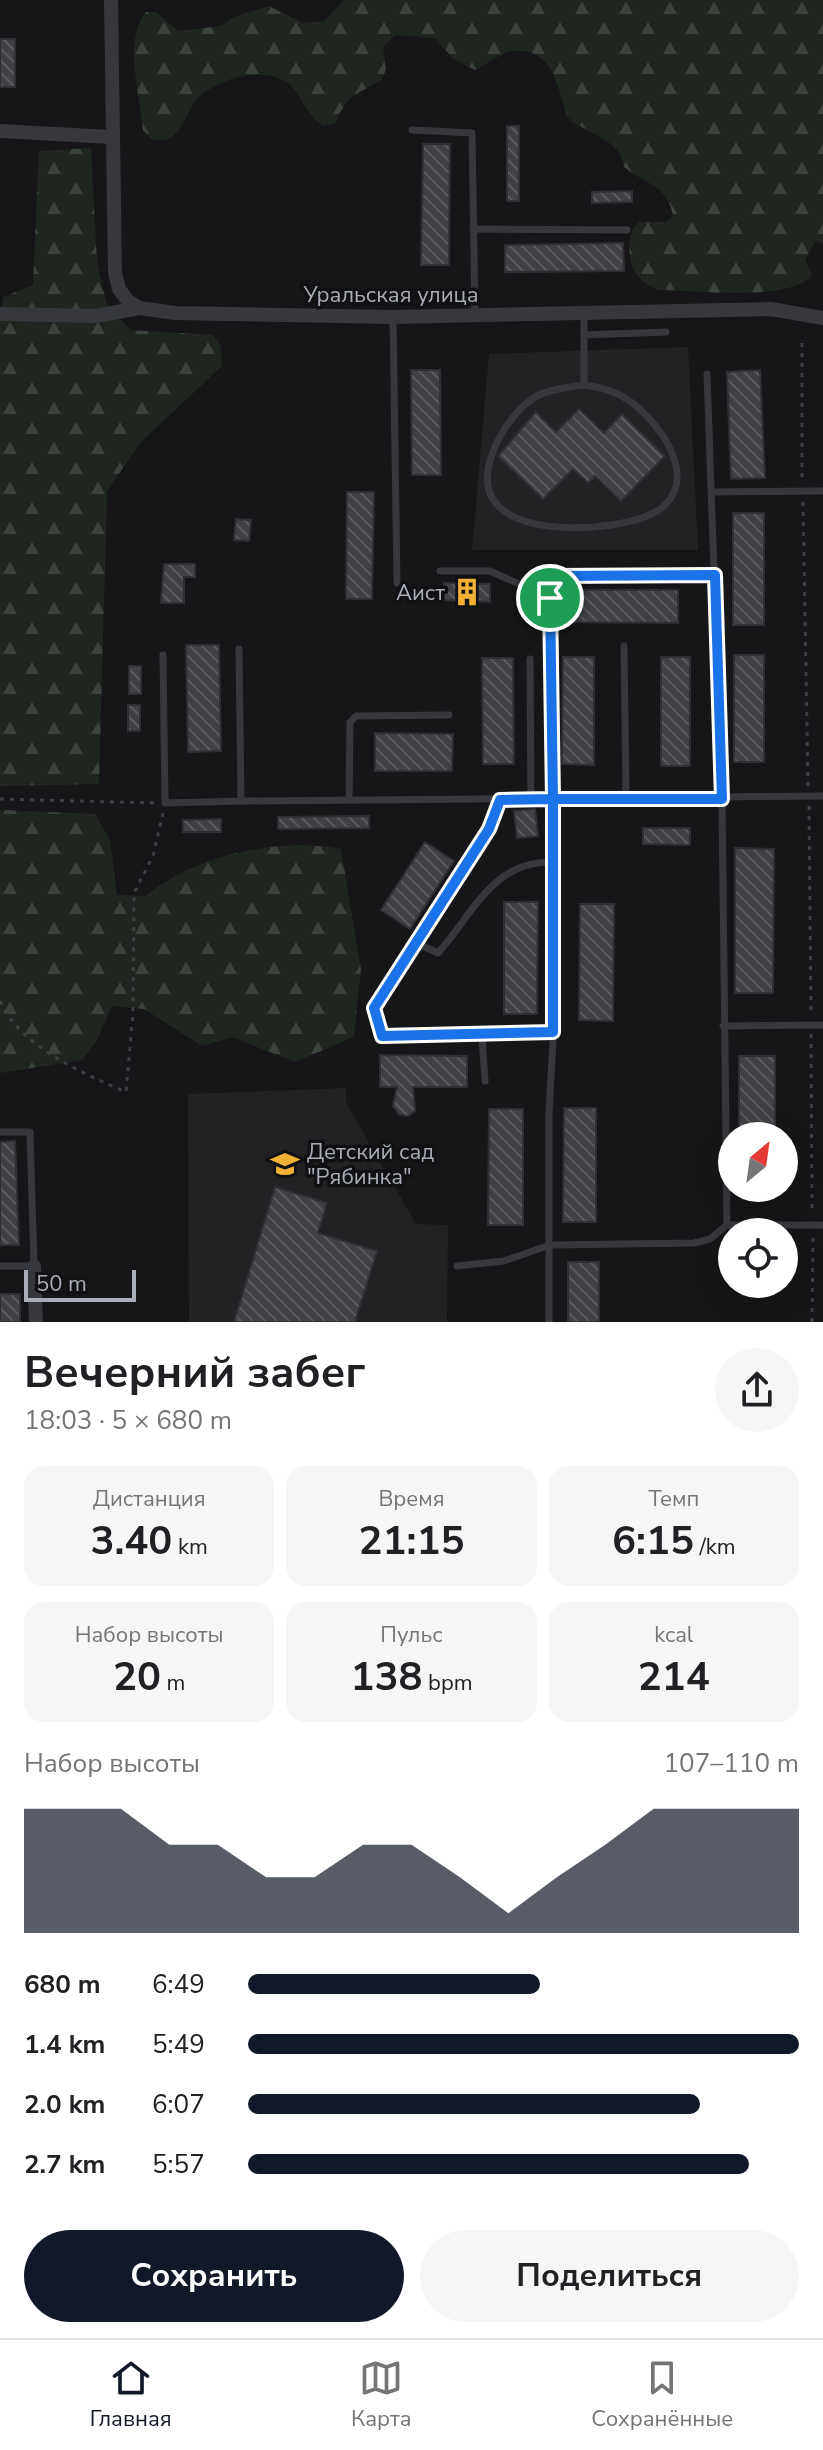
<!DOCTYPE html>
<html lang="ru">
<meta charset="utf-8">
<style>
body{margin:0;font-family:"Nunito Sans",sans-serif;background:#f6f6f6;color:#202124;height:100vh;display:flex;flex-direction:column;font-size:30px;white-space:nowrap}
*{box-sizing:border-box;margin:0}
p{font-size:26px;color:#757577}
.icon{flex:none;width:44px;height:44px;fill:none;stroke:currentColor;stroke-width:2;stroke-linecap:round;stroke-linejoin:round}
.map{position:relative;height:1322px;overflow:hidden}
.details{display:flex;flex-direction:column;background:#fff;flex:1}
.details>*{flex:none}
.needle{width:52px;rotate:29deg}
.controls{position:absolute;left:718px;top:1122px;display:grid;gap:16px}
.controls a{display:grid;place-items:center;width:80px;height:80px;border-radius:50%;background:#fff;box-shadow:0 8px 32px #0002;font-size:40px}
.scale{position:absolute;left:24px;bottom:20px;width:112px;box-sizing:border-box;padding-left:8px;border:4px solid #a8adb8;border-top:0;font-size:22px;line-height:28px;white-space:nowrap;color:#a8adb8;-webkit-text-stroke:6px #111113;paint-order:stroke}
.pin{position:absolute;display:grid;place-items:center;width:68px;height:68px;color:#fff;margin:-34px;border:4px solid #fff;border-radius:50%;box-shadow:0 2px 8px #0007}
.round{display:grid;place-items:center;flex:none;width:84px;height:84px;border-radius:42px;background:#f6f6f6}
.head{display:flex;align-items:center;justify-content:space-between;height:136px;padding:0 24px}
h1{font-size:44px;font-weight:700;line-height:60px}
.figures{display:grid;grid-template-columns:repeat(3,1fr);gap:12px;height:136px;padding:8px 24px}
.figures div{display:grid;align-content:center;border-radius:20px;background:#f6f6f6;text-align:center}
.figures b{font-size:40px;font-weight:700}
.figures small{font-size:22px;font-weight:400}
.figures p{font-size:22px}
.chart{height:224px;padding:16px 24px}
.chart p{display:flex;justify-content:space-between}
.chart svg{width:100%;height:144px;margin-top:8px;fill:#111827;opacity:.7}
.primary-button{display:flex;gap:16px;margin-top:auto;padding:16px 24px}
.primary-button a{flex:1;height:92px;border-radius:48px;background:#111827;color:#fff;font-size:32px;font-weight:700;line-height:92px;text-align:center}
.primary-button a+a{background:#f6f6f6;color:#202124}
ul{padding:0 24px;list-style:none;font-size:26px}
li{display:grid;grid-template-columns:128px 96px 1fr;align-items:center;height:60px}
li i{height:20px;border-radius:10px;background:#111827}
.menu{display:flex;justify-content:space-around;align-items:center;height:112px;border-top:2px solid #e0e0e0;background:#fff;font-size:22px;color:#757577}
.menu a{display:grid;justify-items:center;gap:4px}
.menu .on{color:#111827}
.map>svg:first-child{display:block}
</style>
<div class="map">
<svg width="823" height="1322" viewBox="0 0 823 1322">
<defs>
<pattern id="forest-firs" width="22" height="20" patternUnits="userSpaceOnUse" patternTransform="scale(2)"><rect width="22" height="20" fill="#1e261f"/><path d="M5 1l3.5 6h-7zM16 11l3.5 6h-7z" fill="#3c433d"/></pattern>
<pattern id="building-back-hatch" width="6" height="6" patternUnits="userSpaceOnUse" patternTransform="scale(2)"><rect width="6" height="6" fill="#404145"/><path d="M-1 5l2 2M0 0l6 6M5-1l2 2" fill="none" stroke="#595a5e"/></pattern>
</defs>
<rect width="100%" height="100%" fill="#161618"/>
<g fill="#222225">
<polygon points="688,347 698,550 472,550 489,354"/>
<polygon points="346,1088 346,1103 416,1224 448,1225 447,1322 189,1322 188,1094"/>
</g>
<g fill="url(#forest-firs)">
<path d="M344,0H823V243L815,241L805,261L812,274C794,303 693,290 659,290C631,280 624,256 633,228L639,222H665L673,216C668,185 645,184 624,167C622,139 585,134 567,117C558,86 552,43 508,52C498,55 485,65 475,70L454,59L434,38L395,35L383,47L386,70L381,80C356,96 348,92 335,124L323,126C305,113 301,94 289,84C264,65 218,78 197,99C188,109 185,126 174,135C167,142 160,140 151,139L143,130C140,96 123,39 146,12H156L178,31L221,26L234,17L269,6L303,23L324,21Z"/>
<polygon points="91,148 97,262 107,305 131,330 213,335 221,346 222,366 141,442 107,491 99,784 0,786 0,316 3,297 33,285 39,151"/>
<path d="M0,810L95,814L110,840L117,895L146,896C195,855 278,837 341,849L361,969L354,1037L295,1062L232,1037L202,1046L144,1009L112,1006L96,1042L82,1060L0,1073Z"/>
</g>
<g fill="url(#building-back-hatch)" stroke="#303034" stroke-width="2">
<rect x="0" y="39" width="15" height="48"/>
<rect x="507" y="126" width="12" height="75"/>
<polygon points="423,144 450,144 449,265 421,265"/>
<polygon points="632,191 632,202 592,203 592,192"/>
<polygon points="623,243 624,271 505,272 505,245"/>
<polygon points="411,370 440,370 441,475 412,475"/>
<polygon points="760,370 765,478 731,479 727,372"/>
<polygon points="579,409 604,433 622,414 665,456 621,501 595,476 588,483 573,469 543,499 498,456 536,412 556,432"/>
<polygon points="347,492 374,492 372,599 346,599"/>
<rect x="733" y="513" width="31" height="112"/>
<polygon points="236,519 251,520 249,541 234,540"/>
<polygon points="164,564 195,564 195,577 184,577 184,603 161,603"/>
<polygon points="444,583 490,584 490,602 443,600"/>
<polygon points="572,590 678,590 678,623 571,622"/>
<polygon points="186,645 219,645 221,751 188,752"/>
<rect x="734" y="655" width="30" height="107"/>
<polygon points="563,657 594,657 594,765 562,764"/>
<rect x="661" y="657" width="29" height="109"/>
<polygon points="482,658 513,658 514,764 483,764"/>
<rect x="129" y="666" width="12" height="28"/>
<rect x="128" y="705" width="12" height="26"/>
<polygon points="375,733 453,734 452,771 375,771"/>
<polygon points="535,809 538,836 517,838 514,811"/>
<polygon points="369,816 369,828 278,829 278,817"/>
<polygon points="221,819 221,832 183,832 183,820"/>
<polygon points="643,828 690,828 690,845 643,844"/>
<polygon points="425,842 454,861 410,929 381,910"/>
<polygon points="735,848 774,849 773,993 735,993"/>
<polygon points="504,902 538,902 537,1014 504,1014"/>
<polygon points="580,904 614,904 613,1021 579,1020"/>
<polygon points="380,1055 467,1056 467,1087 413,1087 415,1111 408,1116 400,1115 393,1106 397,1087 380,1087"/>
<rect x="739" y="1056" width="36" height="80"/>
<polygon points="564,1108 596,1108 596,1222 563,1222"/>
<polygon points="489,1109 523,1109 523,1225 488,1225"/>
<polygon points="15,1141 19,1245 0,1245 0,1142"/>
<polygon points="275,1187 327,1203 318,1233 377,1251 355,1322 234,1322"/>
<rect x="568" y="1262" width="31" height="60"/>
<rect x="0" y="1294" width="20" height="28"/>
</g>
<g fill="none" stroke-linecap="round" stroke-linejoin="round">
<g stroke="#3d3f44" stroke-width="3" stroke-dasharray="4 6" stroke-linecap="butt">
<polyline points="802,343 802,482"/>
<polyline points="803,502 808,786"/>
<polyline points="0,799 155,803"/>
<polyline points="809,806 811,1014"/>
<path d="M0,1001C19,1046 84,1074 126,1092L133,1013L134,893L153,856L163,813"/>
<polyline points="811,1034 812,1214"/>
<polyline points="812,1322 813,1234"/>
</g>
<g stroke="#37383d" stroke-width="7">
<polyline points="412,130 472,133 475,316"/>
<polyline points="473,229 627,230"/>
<path d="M584,314V385C569,387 551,389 537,396C510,410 478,464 490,493C507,539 611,531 647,516C709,490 662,421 625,398C613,390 598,387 584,385"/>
<polyline points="393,317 397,583"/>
<polyline points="584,335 666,332"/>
<polyline points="707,374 722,799 727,1225 823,1225"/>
<polyline points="713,492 823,491"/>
<polyline points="440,571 490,571 550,598"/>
<polyline points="624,646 626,799"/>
<polyline points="239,649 241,801 823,796"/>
<polyline points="163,655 165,803 241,801"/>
<polyline points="530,659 531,799"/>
<polyline points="349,799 350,722 356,716 449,715"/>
<polyline points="500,800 489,829 374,1008 382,1036 553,1032"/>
<path d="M414,942L438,953C473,914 493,860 553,862"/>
<polyline points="723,1026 823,1025"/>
<polyline points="482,1036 485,1081"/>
<polyline points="0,1132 30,1132 34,1266 0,1266"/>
<polyline points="457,1266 504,1261 550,1245 694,1243 710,1239 727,1225"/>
<polyline points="549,1322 549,1112 554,1023 550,581 554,576 715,575"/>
</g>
<g stroke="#37383d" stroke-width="14">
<polyline points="111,0 115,273 119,289 128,301 139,308 175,313 393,317 771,309 823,318"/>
<polyline points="0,131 111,137"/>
<polyline points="0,314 96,316 139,308"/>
<polyline points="34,1266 36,1322"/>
</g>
</g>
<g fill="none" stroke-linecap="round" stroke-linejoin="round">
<defs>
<polyline id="route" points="550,598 553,799 500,800 489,829 374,1008 382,1036 553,1032 553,799 722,799 715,575 554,576 550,581 550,598"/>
</defs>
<use href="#route" stroke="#fff" stroke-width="16"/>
<use href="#route" stroke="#1a73e8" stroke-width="10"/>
</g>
<defs>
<symbol id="building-bare" viewBox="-9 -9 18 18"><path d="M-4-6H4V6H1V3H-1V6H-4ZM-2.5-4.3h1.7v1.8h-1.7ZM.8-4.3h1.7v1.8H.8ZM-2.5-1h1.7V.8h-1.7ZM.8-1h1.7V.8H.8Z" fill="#f2b134" stroke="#111113" stroke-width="2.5" paint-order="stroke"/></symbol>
<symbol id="school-bare" viewBox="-9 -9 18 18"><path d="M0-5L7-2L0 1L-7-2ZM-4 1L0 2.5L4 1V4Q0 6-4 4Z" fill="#f2b134" stroke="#111113" stroke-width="2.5" paint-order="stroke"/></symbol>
</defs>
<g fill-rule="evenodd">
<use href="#building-bare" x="447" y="572" width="40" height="40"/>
<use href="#school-bare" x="265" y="1144" width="40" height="40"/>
</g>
<g text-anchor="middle" stroke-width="7" stroke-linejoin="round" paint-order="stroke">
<g font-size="22" fill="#a8adb8" stroke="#111113">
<text x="391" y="302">Уральская улица</text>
</g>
<g font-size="22" fill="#a8adb8" stroke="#111113" text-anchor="end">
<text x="445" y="600">Аист</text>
<text x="307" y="1159" text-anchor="start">Детский сад<tspan x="307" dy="25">"Рябинка"</tspan></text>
</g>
</g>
</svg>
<div class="controls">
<a><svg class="needle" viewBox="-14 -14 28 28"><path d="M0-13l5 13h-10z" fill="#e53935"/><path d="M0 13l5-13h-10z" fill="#757577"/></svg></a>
<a><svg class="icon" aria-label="locate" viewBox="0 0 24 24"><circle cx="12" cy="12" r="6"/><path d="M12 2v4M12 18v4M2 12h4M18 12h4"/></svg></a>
</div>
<div class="scale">50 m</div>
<div class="pin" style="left:550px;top:598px;background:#1e9e55"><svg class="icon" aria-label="arrive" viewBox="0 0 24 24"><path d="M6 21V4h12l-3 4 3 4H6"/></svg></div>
</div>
<section class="details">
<div class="head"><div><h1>Вечерний забег</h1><p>18:03 · 5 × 680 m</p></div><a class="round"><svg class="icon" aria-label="share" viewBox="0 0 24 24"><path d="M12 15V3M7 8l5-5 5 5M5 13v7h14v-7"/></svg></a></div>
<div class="figures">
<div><p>Дистанция</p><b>3.40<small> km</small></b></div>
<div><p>Время</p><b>21:15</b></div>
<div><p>Темп</p><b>6:15<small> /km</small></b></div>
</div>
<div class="figures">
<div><p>Набор высоты</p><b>20<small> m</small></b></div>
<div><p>Пульс</p><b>138<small> bpm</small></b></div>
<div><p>kcal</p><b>214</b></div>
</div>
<div class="chart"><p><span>Набор высоты</span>107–110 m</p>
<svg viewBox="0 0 160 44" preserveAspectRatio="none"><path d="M0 44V6L10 6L20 6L30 17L40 17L50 27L60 27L70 17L80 17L90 27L100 38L110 27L120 17L130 6L140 6L150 6L160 6V44z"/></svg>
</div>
<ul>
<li><b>680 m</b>6:49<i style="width:53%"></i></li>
<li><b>1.4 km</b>5:49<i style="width:100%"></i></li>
<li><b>2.0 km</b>6:07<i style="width:82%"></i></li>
<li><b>2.7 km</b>5:57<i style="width:91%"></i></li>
</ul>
<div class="primary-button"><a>Сохранить</a><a>Поделиться</a></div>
</section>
<nav class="menu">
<a class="on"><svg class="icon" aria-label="home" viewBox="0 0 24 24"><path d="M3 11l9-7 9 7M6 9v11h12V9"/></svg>Главная</a>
<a><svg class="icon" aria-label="map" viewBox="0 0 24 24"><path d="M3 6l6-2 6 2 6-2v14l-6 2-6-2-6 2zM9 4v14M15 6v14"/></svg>Карта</a>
<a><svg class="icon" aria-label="saved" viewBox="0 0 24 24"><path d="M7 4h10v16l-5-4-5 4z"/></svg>Сохранённые</a>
</nav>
